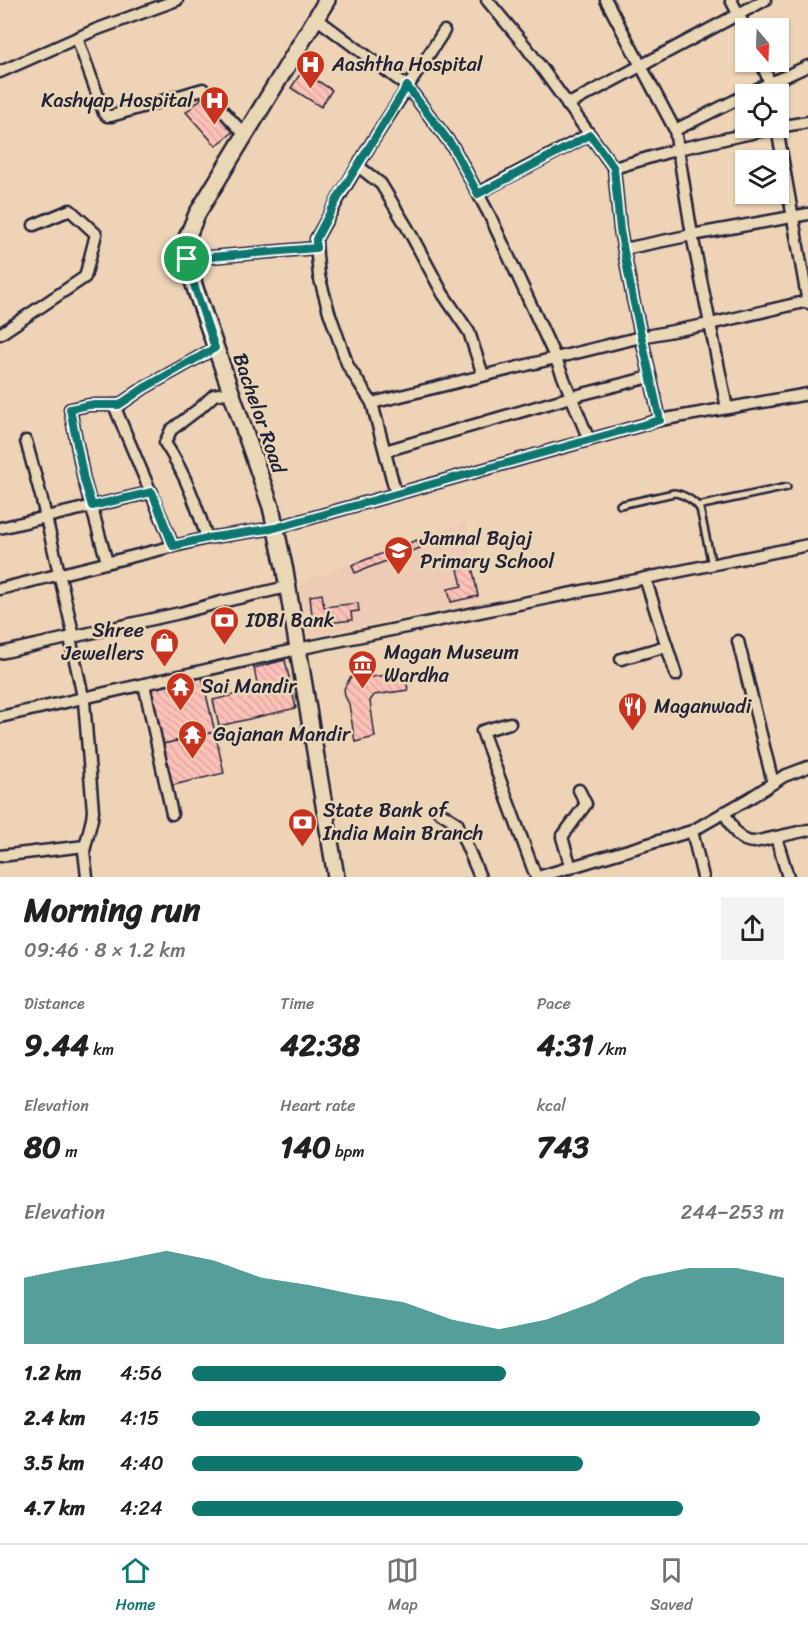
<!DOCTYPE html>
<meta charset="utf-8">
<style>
body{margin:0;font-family:Sriracha,sans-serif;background:#f2f2f2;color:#202124;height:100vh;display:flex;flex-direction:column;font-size:22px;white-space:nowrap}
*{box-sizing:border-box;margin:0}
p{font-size:20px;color:#757577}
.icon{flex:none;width:33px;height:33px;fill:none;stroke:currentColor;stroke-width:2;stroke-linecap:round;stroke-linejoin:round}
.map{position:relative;height:877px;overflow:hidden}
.sheet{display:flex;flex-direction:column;background:#fff;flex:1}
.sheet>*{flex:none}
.needle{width:39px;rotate:161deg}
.fabs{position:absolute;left:735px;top:18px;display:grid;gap:12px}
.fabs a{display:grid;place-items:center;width:54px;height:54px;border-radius:0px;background:#fff;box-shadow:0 2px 4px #0004;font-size:30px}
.pin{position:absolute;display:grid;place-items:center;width:51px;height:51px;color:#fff;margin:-26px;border:3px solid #fff;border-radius:50%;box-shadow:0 2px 6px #0007}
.round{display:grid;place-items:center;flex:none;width:63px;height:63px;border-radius:0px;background:#f2f2f2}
.headline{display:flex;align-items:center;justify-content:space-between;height:102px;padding:0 24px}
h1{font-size:33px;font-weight:700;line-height:45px}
.figures{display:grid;grid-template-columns:repeat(3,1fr);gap:9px;height:102px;padding:6px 24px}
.figures div{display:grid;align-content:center}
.figures b{font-size:30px;font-weight:700}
.figures small{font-size:16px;font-weight:400}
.figures p{font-size:16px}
.chart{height:168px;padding:12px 24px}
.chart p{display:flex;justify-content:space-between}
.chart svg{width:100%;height:108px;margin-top:6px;fill:#0f766e;opacity:.7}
ul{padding:0 24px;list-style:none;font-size:20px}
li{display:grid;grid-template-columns:96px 72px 1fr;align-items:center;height:45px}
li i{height:15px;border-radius:8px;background:#0f766e}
.menu{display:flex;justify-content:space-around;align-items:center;height:84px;border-top:2px solid #e0e0e0;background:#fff;font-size:16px;color:#757577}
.menu a{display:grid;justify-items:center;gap:3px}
.menu .selected{color:#0f766e}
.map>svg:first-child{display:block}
</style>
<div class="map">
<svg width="808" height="877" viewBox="0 0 808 877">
<defs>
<pattern id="building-back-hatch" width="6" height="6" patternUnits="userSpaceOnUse" patternTransform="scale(1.5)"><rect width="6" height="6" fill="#fdc1b8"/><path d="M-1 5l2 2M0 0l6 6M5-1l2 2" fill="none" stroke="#d9a69f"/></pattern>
</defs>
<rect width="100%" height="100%" fill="#eed3b6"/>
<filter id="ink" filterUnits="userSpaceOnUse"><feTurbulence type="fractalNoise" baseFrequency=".0167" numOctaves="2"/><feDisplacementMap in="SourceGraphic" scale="12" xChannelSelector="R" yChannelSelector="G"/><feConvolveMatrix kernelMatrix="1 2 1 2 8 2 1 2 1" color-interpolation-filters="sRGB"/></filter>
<g filter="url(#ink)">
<polygon fill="#eecbb5" points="464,522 480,602 309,636 300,583"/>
<g fill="url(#building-back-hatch)" stroke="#22223b" stroke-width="1.5">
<polygon points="302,71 332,90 321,107 291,88"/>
<polygon points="203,97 233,132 216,146 186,112"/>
<polygon points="417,540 420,548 355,573 352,565"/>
<polygon points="472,566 478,596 451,602 448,589 462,586 458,569"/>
<polygon points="322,594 324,607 358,603 359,611 351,612 352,620 313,625 310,596"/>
<polygon points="285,660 296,708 219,726 213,700 258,689 254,668"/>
<polygon points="405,673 408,690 374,695 370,701 375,737 355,742 349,704 345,696 344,689 350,678 357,675 367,674 371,677"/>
<polygon points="202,677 215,732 159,745 146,690"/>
<polygon points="215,732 224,773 169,786 159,745"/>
</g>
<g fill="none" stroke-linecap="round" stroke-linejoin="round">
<defs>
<g id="lane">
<path d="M620,505L674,493C683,494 695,501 700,509L712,565"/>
<polyline points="698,506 787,487"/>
</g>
<g id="street">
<polyline points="487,0 527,48 614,168 620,230 633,299 660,420"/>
<polyline points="606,0 675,130 692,235 727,408"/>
<polyline points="731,0 746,29"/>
<polyline points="316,18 407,86 453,147 490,216 555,357 589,440"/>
<polyline points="77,38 104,113 107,116 111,116 203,89 245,135"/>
<polyline points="761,62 770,83 772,94"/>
<polyline points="0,72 95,30 177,0"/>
<polyline points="746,94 808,66"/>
<polyline points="567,105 765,0"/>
<polyline points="778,127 808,122"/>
<polyline points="777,128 808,303"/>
<polyline points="675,130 746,95"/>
<polyline points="358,166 381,184 408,229 443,294 469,332 483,375"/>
<polyline points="614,168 678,149 775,128"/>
<polyline points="478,193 589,135"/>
<polyline points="624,249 692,235 808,214"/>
<polyline points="187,259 316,248"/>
<polyline points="0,334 85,277 96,234 70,210 34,225"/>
<polyline points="372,403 641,337 710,324 808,301"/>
<path d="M114,405C133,452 154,498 173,546"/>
<polyline points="26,441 41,496 74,637"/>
<polyline points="385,451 571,397 650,377"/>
<polyline points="396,494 372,403 348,366 329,312 319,276 317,256 316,239 341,194 372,142 444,31"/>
<polyline points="0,528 152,492"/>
<path d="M207,538C196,504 185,473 165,443L171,430L200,408L214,395L231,392"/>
<polyline points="107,562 84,480 70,409 89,405 119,405 144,388 215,348"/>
<polyline points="645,578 676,675"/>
<polyline points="0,589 207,538 275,528 660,420 808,394"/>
<polyline points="70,638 84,701 93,811 92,819 84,851 87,877"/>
<polyline points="738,641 773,783"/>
<polyline points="0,653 180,613 221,602 287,587"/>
<polyline points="621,659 667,646"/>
<polyline points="144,684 172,814"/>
<polyline points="0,717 298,649 808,545"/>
<polyline points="510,723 482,731 536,877"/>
<polyline points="438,811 457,823 480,877"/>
<path d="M724,812C732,826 737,842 754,842L808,830"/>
<polyline points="692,831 703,877"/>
<polyline points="776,837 788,877"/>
<polyline points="0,856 85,846"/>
<polyline points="571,868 562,837 586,804 579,790"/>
<polyline points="538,877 692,831 750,798 784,776 808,767"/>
</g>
<polyline id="secondary" points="327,0 197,214 186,240 187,259 195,288 271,507 285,571 336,877"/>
</defs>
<use href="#lane" stroke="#22223b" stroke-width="10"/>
<use href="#street" stroke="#22223b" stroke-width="15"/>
<use href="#secondary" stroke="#22223b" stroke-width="20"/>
<use href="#lane" stroke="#ead7b5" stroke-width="5"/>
<use href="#street" stroke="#ead7b5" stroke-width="10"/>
<use href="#secondary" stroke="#ead7b5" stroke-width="15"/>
</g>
</g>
<g fill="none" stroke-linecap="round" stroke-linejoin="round" filter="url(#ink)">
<defs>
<polygon id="route" points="407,86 453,147 478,194 590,135 614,168 620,230 633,299 660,420 275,528 207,538 173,546 152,492 92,506 84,480 70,409 89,405 119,405 144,388 215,348 195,288 187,259 316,248 316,239 340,194"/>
</defs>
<use href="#route" stroke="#fff" stroke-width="12"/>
<use href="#route" stroke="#0f766e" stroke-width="8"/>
</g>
<defs>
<symbol id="hospital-pin" viewBox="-11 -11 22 30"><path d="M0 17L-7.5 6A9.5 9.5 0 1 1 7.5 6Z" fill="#c8321e" stroke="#ead7b5"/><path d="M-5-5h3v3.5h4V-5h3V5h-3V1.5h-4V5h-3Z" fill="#fff"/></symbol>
<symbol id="school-pin" viewBox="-11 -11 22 30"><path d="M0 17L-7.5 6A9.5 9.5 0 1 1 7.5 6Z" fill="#c8321e" stroke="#ead7b5"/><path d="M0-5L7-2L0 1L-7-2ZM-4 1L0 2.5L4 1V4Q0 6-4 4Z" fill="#fff"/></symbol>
<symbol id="bank-pin" viewBox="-11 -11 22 30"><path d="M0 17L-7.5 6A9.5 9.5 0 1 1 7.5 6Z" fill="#c8321e" stroke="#ead7b5"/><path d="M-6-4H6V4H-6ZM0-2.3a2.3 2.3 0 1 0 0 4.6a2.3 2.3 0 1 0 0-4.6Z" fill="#fff"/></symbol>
<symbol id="shop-pin" viewBox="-11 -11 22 30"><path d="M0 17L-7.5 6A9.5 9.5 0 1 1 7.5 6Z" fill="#c8321e" stroke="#ead7b5"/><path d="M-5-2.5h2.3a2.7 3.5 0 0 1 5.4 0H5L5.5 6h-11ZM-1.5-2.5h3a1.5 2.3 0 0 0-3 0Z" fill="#fff"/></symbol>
<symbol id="museum-pin" viewBox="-11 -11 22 30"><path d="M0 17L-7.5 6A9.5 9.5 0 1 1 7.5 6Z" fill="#c8321e" stroke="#ead7b5"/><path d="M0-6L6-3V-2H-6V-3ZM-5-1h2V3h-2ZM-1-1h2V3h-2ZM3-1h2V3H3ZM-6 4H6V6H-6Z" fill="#fff"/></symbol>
<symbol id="temple-pin" viewBox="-11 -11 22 30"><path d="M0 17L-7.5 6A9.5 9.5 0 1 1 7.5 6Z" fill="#c8321e" stroke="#ead7b5"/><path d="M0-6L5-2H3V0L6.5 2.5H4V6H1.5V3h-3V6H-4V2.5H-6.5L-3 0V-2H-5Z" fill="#fff"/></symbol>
<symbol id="restaurant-pin" viewBox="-11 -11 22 30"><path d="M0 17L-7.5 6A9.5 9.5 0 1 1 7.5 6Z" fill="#c8321e" stroke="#ead7b5"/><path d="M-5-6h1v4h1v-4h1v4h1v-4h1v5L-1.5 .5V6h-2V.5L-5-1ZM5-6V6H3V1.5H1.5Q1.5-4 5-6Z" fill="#fff"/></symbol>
</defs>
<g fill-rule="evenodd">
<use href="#hospital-pin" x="294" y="48" width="33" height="45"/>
<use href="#hospital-pin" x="198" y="84" width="33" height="45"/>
<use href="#school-pin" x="382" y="534" width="33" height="45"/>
<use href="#bank-pin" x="208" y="604" width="33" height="45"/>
<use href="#shop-pin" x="148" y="626" width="33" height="45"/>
<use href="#museum-pin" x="346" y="648" width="33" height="45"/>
<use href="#temple-pin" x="164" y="670" width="33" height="45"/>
<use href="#restaurant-pin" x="616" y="690" width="33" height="45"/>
<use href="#temple-pin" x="176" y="718" width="33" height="45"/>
<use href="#bank-pin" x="286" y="806" width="33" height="45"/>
</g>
<g text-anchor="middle" stroke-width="5" stroke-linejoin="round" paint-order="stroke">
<g font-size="20" fill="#22223b" stroke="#ead7b5" text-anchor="start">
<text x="332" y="71">Aashtha Hospital</text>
<text x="193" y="107" text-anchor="end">Kashyap Hospital</text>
<text x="420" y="545">Jamnal Bajaj<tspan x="420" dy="23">Primary School</tspan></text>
<text x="246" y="627">IDBI Bank</text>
<text x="144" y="637" text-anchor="end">Shree<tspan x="144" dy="23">Jewellers</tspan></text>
<text x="384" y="659">Magan Museum<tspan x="384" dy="23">Wardha</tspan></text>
<text x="201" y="693">Sai Mandir</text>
<text x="654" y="713">Maganwadi</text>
<text x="213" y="741">Gajanan Mandir</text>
<text x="323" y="817">State Bank of<tspan x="323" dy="23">India Main Branch</tspan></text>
</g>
<g font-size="20" fill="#22223b" stroke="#ead7b5">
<text transform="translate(260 413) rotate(71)" y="7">Bachelor Road</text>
</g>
</g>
</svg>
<div class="fabs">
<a><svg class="needle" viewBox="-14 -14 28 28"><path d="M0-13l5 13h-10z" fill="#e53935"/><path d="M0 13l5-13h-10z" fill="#757577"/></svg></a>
<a><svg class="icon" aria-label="locate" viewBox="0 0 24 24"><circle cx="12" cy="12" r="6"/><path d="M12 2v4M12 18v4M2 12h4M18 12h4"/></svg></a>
<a><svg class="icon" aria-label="layers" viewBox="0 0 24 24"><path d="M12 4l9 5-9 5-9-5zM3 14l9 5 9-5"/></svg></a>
</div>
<div class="pin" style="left:187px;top:259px;background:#1e9e55"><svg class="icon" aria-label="arrive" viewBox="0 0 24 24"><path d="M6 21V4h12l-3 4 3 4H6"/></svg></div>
</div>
<section class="sheet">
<div class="headline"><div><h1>Morning run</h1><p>09:46 · 8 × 1.2 km</p></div><a class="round"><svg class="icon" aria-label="share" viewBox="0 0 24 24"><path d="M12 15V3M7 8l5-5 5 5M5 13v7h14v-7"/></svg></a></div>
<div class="figures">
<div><p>Distance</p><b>9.44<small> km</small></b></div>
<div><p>Time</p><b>42:38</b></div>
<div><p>Pace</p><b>4:31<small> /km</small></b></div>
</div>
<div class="figures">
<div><p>Elevation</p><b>80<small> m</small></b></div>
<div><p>Heart rate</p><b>140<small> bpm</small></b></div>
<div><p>kcal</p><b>743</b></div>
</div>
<div class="chart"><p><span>Elevation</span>244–253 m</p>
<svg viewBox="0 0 160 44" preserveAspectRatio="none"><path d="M0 44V17L10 13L20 10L30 6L40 10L50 17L60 20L70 24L80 27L90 34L100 38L110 34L120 27L130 17L140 13L150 13L160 17V44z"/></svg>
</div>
<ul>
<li><b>1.2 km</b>4:56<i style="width:53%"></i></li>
<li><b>2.4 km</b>4:15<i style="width:96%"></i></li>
<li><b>3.5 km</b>4:40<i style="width:66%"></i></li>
<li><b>4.7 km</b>4:24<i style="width:83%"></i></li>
</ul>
</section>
<nav class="menu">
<a class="selected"><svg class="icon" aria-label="home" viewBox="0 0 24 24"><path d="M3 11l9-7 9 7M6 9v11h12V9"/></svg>Home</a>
<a><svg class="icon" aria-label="map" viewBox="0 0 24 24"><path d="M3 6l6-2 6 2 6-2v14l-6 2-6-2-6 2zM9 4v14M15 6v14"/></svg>Map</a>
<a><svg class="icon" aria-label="saved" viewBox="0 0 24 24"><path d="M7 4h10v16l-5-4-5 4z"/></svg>Saved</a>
</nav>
